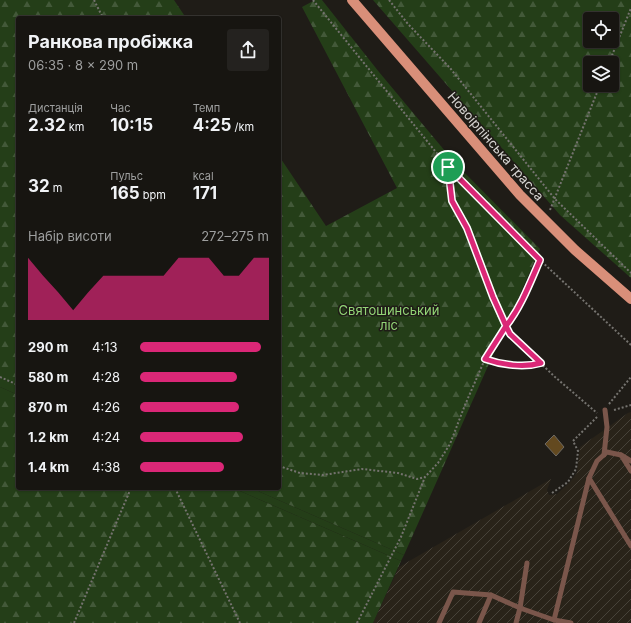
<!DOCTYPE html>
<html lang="uk">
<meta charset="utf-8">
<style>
body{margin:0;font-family:Inter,sans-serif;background:#24221f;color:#f1f3f6;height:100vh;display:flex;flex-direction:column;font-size:15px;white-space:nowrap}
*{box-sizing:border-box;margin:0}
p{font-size:13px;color:#9e9f9f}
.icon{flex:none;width:22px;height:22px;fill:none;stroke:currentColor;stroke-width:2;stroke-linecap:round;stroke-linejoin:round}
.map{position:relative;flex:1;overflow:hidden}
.drawer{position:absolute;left:16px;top:16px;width:265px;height:474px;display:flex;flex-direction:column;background:#171511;border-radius:4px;box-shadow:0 1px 3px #0004,0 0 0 1px #363431}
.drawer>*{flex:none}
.buttons{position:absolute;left:583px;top:12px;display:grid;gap:8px}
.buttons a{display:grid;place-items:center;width:36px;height:36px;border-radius:4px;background:#171511;box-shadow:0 1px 3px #0004,0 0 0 1px #363431;font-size:20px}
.pin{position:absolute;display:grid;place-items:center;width:34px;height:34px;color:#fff;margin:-17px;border:2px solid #fff;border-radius:50%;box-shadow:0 1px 4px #0007}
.round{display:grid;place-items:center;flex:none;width:42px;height:42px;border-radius:4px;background:#24221f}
.head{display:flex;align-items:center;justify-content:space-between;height:68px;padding:0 12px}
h1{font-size:18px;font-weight:700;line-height:30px}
.metrics{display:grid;grid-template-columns:repeat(3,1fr);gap:6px;height:68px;padding:4px 12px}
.metrics div{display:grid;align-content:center}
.metrics b{font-size:17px;font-weight:700}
.metrics small{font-size:11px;font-weight:400}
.metrics p{font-size:11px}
.chart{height:112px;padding:8px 12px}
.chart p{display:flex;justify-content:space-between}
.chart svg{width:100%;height:72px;margin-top:4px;fill:#db2777;opacity:.7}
ul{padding:0 12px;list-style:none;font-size:13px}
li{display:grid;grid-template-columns:64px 48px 1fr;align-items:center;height:30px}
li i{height:10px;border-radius:5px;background:#db2777}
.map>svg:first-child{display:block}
</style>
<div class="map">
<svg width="631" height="623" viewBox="0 0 631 623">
<defs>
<pattern id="industrial-furrows" width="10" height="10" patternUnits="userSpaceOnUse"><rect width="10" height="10" fill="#292319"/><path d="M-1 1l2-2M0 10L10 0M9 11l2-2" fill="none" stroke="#474239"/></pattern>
<pattern id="forest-firs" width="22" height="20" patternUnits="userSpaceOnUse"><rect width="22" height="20" fill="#243e18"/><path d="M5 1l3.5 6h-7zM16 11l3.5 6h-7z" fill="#435939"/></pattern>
</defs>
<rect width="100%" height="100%" fill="#1f1c17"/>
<polygon fill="url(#industrial-furrows)" points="631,412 631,623 373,623 399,567 551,479 547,490 549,495 557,494 570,482 577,473 580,447 628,413"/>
<g fill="#243e18">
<polygon points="0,378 18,386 18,395 0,387"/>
<polygon points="233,488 251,488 404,555 401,561"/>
</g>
<g fill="url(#forest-firs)" fill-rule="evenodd">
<polygon points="0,0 174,0 186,18 18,18 18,386 0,378"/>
<polygon points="315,0 322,0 379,72 455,163 540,249 404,555 251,488 279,488 279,156 326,226 397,188 302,7"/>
<path d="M373,0H631V278L560,215ZM590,19H612V41H590ZM590,63H612V85H590Z"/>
<polygon points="0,387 18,395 18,488 233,488 401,561 373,623 0,623"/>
</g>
<polygon fill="#63491f" stroke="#6d6963" points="554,435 564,447 556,456 545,444"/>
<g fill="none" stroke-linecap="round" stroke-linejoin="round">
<g stroke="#75736f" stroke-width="2" stroke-dasharray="2 2" stroke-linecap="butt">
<polyline points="94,0 103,18"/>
<polyline points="313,0 448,167 540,260 631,345"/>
<polyline points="389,0 408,24 450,68 555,199 631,273"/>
<polyline points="609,63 631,8"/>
<polyline points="448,168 452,201 467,227 493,297 510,334 555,377 597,413"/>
<polyline points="550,210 600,85"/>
<path d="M486,359C503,365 524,368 541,363"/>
<polyline points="0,377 18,385"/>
<polyline points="609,404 631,377"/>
<polyline points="614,410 631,405"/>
<polyline points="279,466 300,473 323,475 362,469 398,473 417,479 425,477"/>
<polyline points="175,488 240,623"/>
<polyline points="552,493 568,482 576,469 578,451 573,441 598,416"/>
<polyline points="74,623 131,488"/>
<polyline points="357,623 401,537 425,477 438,463 450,444 465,405 485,359 512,319 523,298 540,260"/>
</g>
<g stroke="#7a564b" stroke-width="5">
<polyline points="604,455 607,427 605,410"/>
<polyline points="631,461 621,455 631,471"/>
<polyline points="589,478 597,461 607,452 621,455"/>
<polyline points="554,620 589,478 631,546"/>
<polyline points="439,623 453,592 491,595 520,608 554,620 571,623"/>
<polyline points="479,623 491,595"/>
<polyline points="516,623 520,608 527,563"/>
</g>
<polyline stroke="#d98f79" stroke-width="10" points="352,0 520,195 575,250 631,299"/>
</g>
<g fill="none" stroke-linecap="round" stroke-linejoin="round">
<defs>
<path id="route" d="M448,167L452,201L467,228L493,297L506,326L485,359C502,365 524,368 541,363L510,334L506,326C521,307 530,283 540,260L448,167"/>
</defs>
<use href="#route" stroke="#fff" stroke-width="8"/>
<use href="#route" stroke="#db2777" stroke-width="5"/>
</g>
<g text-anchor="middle" stroke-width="3" stroke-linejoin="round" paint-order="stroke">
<g font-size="13" fill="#d5d3d0" stroke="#1f1c17">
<text transform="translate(496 146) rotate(49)" y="5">Новоірпінська трасса</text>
</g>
<g font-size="13" fill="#92d576" stroke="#1f1c17">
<text x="389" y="315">Святошинський<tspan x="389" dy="15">ліс</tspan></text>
</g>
</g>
</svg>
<div class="buttons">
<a><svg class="icon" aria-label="locate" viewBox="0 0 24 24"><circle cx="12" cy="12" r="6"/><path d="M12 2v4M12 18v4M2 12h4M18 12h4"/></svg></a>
<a><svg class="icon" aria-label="layers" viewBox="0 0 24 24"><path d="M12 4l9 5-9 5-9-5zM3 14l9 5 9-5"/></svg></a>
</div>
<div class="pin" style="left:448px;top:167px;background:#1e9e55"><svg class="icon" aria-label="arrive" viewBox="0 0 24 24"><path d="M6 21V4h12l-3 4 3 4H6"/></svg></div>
<section class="drawer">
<div class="head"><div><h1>Ранкова пробіжка</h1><p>06:35 · 8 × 290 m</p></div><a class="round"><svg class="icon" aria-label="share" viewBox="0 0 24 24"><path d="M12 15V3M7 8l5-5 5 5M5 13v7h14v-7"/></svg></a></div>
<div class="metrics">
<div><p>Дистанція</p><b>2.32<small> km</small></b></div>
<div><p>Час</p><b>10:15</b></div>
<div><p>Темп</p><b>4:25<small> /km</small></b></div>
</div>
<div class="metrics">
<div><b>32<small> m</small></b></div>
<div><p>Пульс</p><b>165<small> bpm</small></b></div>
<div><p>kcal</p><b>171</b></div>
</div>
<div class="chart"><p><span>Набір висоти</span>272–275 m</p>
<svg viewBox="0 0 160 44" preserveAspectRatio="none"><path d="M0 44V6L10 17L20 27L30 38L40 27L50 17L60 17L70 17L80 17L90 17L100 6L110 6L120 6L130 17L140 17L150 6L160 6V44z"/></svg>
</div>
<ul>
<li><b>290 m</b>4:13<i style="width:94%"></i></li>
<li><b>580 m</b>4:28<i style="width:75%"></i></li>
<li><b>870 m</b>4:26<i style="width:77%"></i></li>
<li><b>1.2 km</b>4:24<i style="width:80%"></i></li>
<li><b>1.4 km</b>4:38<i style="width:65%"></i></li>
</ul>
</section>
</div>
